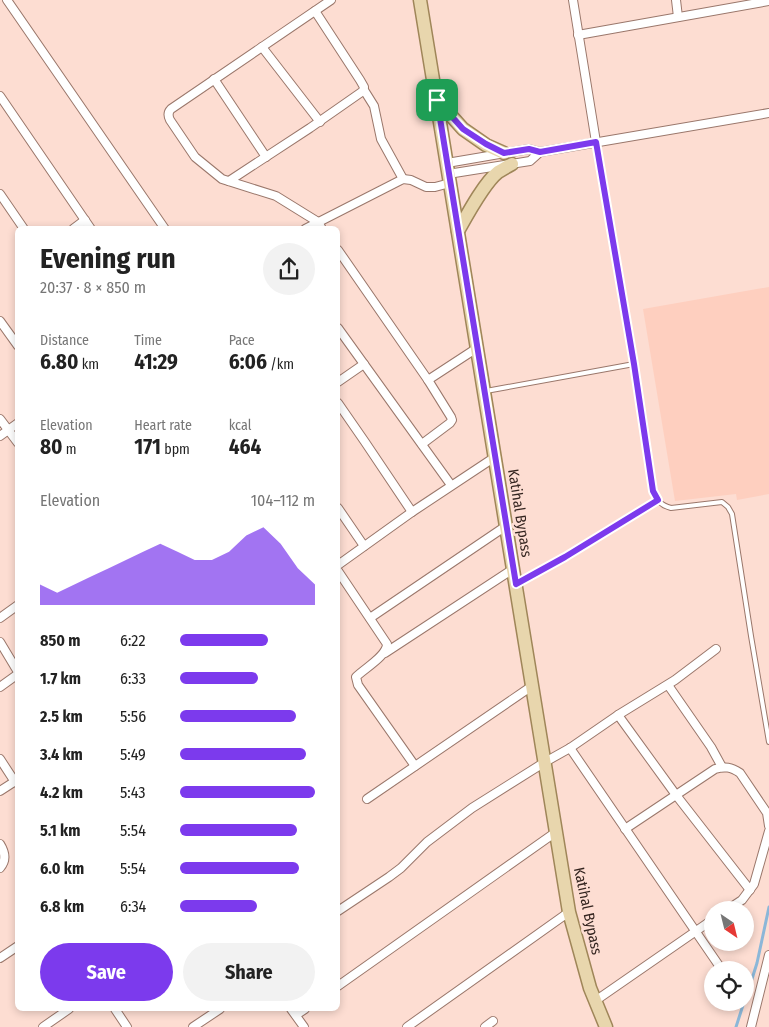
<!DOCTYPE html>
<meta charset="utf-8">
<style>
body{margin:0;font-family:"Fira Sans Condensed",sans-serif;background:#f2f2f2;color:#222;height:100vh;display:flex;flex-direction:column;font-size:19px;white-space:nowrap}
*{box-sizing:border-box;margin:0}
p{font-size:16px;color:#767676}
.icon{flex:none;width:28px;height:28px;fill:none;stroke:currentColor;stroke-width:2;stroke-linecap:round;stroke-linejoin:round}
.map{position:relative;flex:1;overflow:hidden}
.details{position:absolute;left:15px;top:226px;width:325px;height:785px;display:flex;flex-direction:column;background:#fff;border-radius:8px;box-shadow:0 2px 8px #0003}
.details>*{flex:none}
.needle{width:32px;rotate:145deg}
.tools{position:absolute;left:704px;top:901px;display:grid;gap:10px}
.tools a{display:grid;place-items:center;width:50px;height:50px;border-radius:50%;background:#fff;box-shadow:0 2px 8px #0003;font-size:25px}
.pin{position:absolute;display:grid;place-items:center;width:42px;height:42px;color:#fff;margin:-21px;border-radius:10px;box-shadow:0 2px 8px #0006}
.round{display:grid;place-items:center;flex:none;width:52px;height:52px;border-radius:26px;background:#f2f2f2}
.summary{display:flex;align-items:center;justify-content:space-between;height:85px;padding:0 25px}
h1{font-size:28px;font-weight:700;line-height:38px}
.figures{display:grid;grid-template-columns:repeat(3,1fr);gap:8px;height:85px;padding:5px 25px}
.figures div{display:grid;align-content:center}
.figures b{font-size:21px;font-weight:700}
.figures small{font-size:14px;font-weight:400}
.figures p{font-size:14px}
.chart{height:140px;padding:10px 25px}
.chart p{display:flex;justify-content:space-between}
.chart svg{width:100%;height:90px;margin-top:5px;fill:#7c3aed;opacity:.7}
.cta{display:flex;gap:10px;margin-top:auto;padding:10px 25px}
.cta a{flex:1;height:58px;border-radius:30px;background:#7c3aed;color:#fff;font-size:20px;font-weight:700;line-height:58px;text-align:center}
.cta a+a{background:#f2f2f2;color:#222}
ul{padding:0 25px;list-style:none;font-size:16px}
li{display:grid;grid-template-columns:80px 60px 1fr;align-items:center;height:38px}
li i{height:12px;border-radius:6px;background:#7c3aed}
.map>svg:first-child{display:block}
</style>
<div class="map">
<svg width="769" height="1027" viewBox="0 0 769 1027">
<rect width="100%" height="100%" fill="#fdddd2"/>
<polygon fill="#fecfbf" points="769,287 769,494 737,500 736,494 675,501 643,309"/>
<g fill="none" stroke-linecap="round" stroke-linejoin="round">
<g stroke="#8bb7d8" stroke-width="3">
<polyline points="745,1001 757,963 769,907"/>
<polyline points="736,1027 744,1002"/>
</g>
<defs>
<g id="lane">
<path d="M596,142L634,364L653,491C658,501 660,505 671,508L722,502L728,507L732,514L751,636L769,742"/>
<polyline points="486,391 634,364"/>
<polyline points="518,583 565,557 658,500"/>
</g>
<g id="street">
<polyline points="7,0 165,229"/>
<polyline points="573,0 596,142"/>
<polyline points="676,0 678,17"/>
<polyline points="578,35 769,1"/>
<polyline points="262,47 320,122"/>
<polyline points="214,79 266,157"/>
<polyline points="364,90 374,106 381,139 403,179"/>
<polyline points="0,96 91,229"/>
<polyline points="447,163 529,149 540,152 769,113"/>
<polyline points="448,174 530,161 540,152"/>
<polyline points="229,181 310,128 363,91 364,87 360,80 315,11"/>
<polyline points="0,194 24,229"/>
<polyline points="73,229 85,220"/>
<polyline points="305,229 403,179 411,180 426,187 435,187 450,183"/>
<path d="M322,229L318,222L276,196L222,179L195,157L170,120C168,116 168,112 171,109L331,0"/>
<polyline points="338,250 428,380 451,417 452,420 450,423 422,444"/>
<polyline points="0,321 18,346"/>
<polyline points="338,328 451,485"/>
<polyline points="428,380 477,348"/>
<polyline points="338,382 364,364"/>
<polyline points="338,403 365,442 412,512"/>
<polyline points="0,419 18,443"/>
<polyline points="0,436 18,423"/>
<polyline points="338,508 364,546"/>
<polyline points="338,565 412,512 495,457"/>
<path d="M338,571L387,644C387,656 365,668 356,677L358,685L415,766"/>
<polyline points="0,618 18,605"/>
<polyline points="370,618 506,526"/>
<polyline points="0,642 18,672"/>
<polyline points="385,653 513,569"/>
<polyline points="668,685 711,747 722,767"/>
<polyline points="0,687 18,674"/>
<polyline points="618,715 676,795 750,890"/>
<polyline points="570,748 722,970"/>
<polyline points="0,759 15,782"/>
<polyline points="0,791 17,780"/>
<polyline points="367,799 532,686"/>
<path d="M625,829L715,769C725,766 731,767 740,773L767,813L769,826"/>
<path d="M0,844C5,852 7,860 0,868"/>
<polyline points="727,910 742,900 754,884 769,831"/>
<polyline points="338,911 389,877 401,868 427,842 472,808 545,762 570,748 618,715 675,680 716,649"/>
<polyline points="0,958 18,946"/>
<polyline points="338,986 556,832"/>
<polyline points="595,1001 712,920"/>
<polyline points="115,1009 127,1027"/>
<polyline points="291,1009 304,1027"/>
<polyline points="296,1015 305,1009"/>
<polyline points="43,1027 69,1009"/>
<polyline points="193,1027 220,1009"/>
<polyline points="407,1027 569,912"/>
<polyline points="485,1027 493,1021"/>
<polyline points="751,1027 769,955"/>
</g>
<g id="primary">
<polyline points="420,0 569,912 590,988 606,1027"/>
<polyline points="437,100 463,129 486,145 504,153"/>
<path d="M458,231C467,215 484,183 498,172C503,169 508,166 512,164"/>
</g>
</defs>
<use href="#lane" stroke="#9a776b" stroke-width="6"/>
<use href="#street" stroke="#9a776b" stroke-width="10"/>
<use href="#primary" stroke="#9f8659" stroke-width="15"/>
<use href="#lane" stroke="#fff" stroke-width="4"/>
<use href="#street" stroke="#fff" stroke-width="8"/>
<use href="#primary" stroke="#e8d6ad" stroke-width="12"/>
</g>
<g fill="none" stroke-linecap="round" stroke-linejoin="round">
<defs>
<polygon id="route" points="437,100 463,129 486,144 504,153 529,149 540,152 596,142 634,364 653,491 658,500 565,557 516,584"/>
</defs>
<use href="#route" stroke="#fff" stroke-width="10"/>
<use href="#route" stroke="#7c3aed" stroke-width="6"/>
</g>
<g text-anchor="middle" stroke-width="5" stroke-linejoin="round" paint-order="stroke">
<g font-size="15" fill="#342520" stroke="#fdddd2">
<text transform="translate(520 513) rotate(81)" y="5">Katihal Bypass</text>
<text transform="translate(588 911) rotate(78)" y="5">Katihal Bypass</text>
</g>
</g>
</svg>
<div class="tools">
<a><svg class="needle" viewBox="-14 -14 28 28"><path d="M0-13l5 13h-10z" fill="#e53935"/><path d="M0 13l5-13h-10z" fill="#767676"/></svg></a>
<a><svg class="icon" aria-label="locate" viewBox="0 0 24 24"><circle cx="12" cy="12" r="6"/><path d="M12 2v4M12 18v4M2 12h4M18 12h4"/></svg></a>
</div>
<div class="pin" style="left:437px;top:100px;background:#1e9e55"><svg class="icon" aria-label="arrive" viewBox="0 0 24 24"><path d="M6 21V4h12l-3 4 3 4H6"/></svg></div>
<section class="details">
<div class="summary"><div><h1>Evening run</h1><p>20:37 · 8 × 850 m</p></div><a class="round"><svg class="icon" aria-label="share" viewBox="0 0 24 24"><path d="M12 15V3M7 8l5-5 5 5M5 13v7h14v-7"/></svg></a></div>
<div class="figures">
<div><p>Distance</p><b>6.80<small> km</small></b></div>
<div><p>Time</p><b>41:29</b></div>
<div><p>Pace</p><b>6:06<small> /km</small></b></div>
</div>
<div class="figures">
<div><p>Elevation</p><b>80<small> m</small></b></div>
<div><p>Heart rate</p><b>171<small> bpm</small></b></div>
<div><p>kcal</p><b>464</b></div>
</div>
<div class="chart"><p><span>Elevation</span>104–112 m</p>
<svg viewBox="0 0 160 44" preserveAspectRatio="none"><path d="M0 44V34L10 38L20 34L30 30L40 26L50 22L60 18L70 14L80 18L90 22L100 22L110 18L120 10L130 6L140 14L150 26L160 34V44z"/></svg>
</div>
<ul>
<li><b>850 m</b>6:22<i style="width:65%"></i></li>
<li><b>1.7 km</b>6:33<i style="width:58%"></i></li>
<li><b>2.5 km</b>5:56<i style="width:86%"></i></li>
<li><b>3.4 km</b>5:49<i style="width:93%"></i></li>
<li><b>4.2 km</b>5:43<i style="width:100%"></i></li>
<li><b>5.1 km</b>5:54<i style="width:87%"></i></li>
<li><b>6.0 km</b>5:54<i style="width:88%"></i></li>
<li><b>6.8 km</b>6:34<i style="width:57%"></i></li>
</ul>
<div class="cta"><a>Save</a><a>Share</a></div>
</section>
</div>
